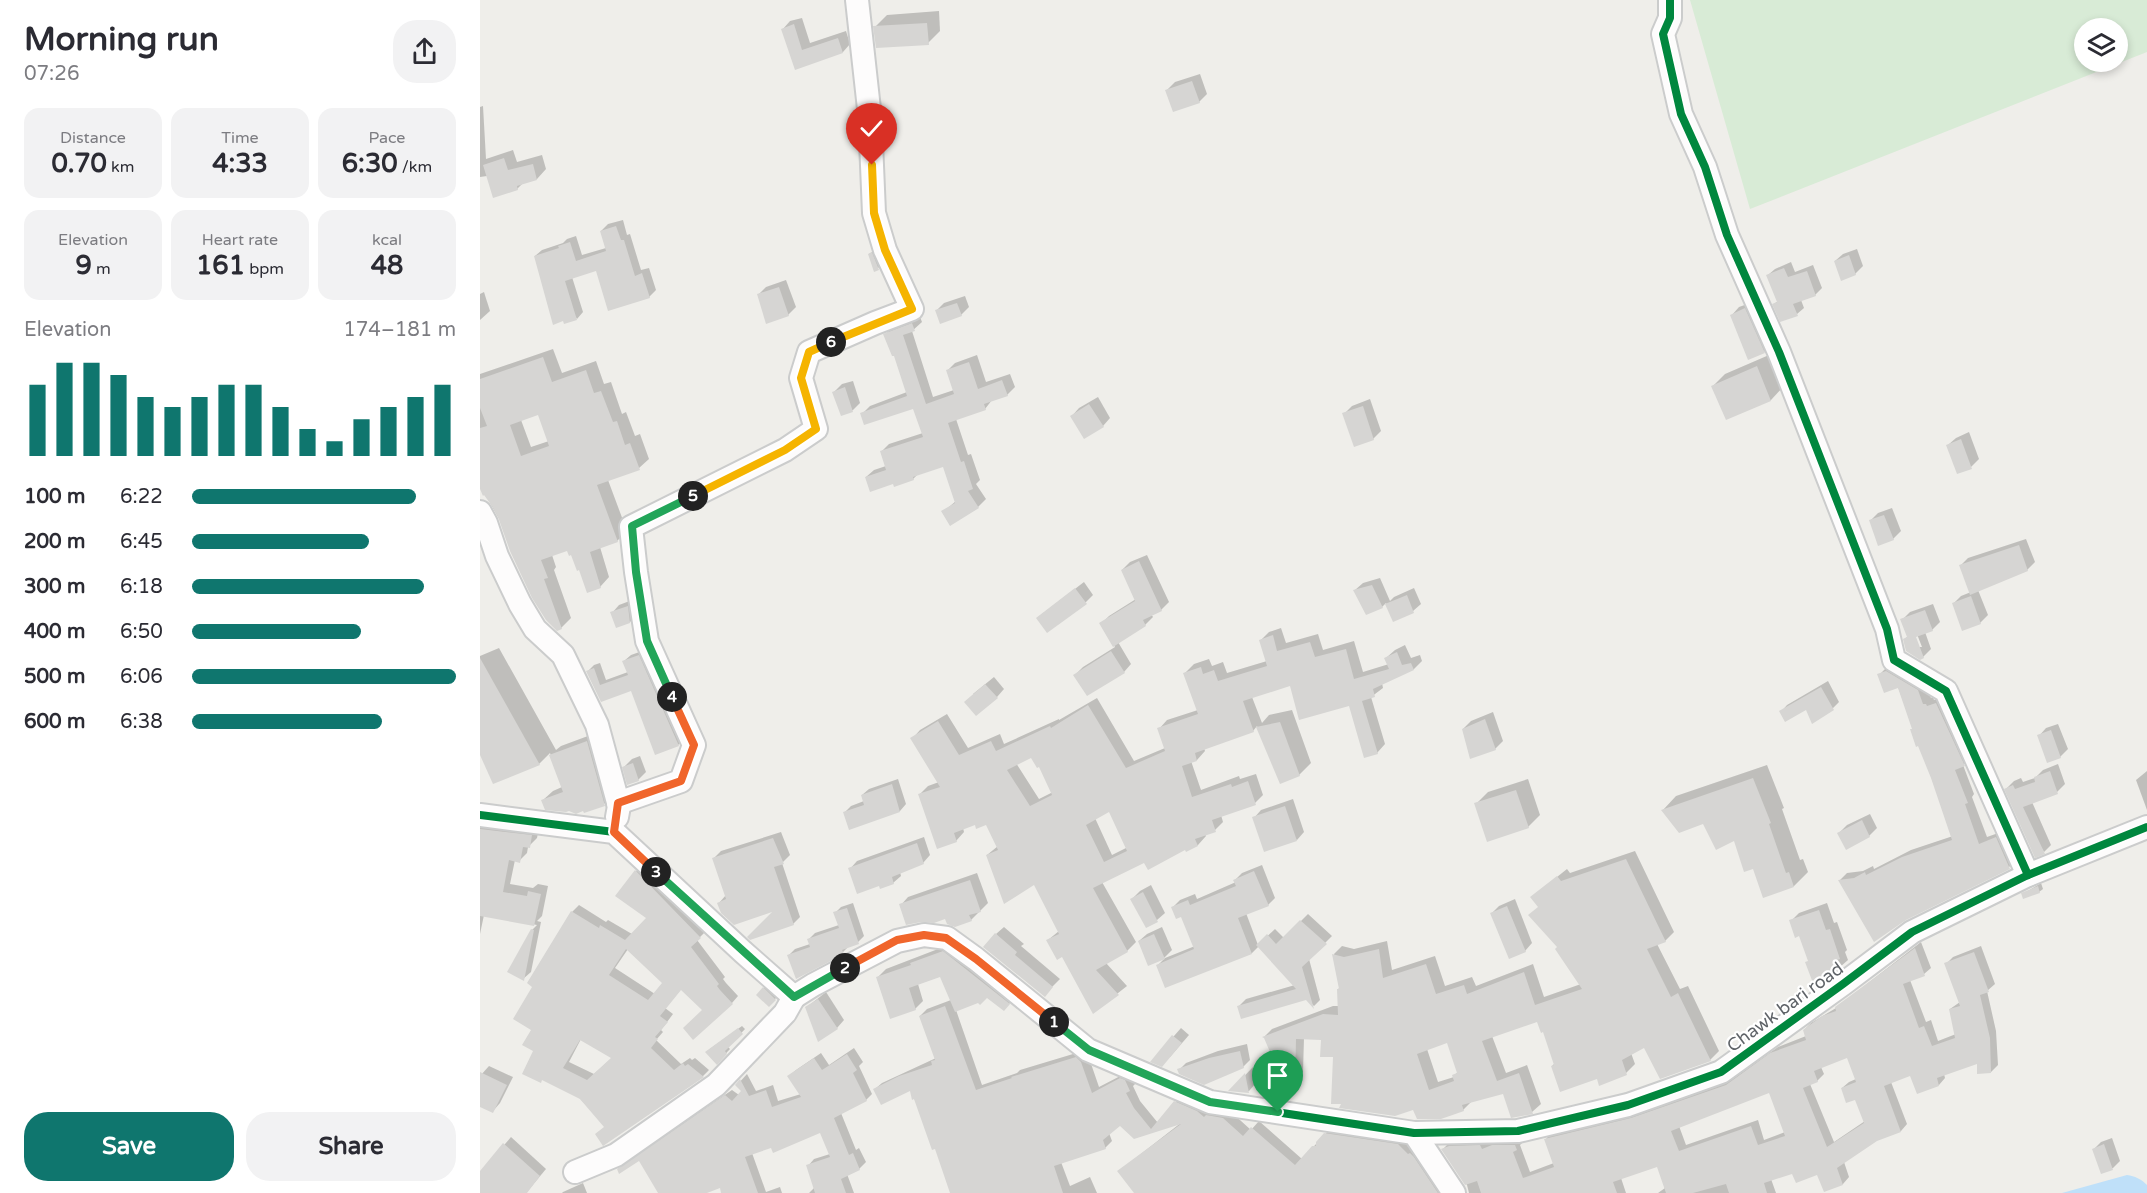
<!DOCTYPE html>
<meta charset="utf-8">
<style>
body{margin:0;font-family:"Varela Round",sans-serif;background:#f2f2f3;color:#2b2b33;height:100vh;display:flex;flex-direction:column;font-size:22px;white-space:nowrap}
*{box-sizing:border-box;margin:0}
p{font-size:20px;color:#7c7c81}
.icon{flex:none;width:33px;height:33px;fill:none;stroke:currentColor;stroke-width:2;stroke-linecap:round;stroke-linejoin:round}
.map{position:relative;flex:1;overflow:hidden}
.drawer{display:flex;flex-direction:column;background:#fff;width:480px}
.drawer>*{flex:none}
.buttons{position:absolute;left:1594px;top:18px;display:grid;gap:12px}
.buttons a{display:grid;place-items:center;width:54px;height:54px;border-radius:50%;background:#fff;box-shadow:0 3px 9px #0003;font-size:30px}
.pin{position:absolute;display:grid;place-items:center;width:51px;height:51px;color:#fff;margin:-62px -26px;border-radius:50% 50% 50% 0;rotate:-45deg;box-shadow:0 0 6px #0007}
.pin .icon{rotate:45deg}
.km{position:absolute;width:30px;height:30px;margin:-15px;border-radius:50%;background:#222;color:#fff;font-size:16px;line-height:30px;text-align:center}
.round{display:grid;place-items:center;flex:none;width:63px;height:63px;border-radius:24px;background:#f2f2f3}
.overview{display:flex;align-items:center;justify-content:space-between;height:102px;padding:0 24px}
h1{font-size:33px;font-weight:700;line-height:45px}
.stats{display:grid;grid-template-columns:repeat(3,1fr);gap:9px;height:102px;padding:6px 24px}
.stats div{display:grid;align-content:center;border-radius:15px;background:#f2f2f3;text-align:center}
.stats b{font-size:26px;font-weight:700}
.stats small{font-size:16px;font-weight:400}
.stats p{font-size:16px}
.chart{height:168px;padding:12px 24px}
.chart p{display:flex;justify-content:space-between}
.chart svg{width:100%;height:108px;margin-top:6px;stroke:#0f766e;stroke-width:6}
.primary-button{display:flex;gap:12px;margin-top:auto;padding:12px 24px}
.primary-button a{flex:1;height:69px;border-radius:24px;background:#0f766e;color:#fff;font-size:24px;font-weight:700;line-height:69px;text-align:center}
.primary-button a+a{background:#f2f2f3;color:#2b2b33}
ul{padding:0 24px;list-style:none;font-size:20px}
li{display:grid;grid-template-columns:96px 72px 1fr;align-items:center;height:45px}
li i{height:15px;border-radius:8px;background:#0f766e}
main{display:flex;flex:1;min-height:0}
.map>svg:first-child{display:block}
</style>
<main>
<section class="drawer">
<div class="overview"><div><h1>Morning run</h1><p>07:26</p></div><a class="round"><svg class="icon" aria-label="share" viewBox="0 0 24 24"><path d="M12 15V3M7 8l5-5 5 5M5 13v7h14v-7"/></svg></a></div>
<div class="stats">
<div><p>Distance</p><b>0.70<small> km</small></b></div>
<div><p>Time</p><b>4:33</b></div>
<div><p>Pace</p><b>6:30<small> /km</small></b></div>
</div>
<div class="stats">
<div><p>Elevation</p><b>9<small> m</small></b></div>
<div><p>Heart rate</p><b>161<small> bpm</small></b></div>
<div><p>kcal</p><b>48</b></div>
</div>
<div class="chart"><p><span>Elevation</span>174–181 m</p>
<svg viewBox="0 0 160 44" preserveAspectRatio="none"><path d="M5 44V15M15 44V6M25 44V6M35 44V11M45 44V20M55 44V24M65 44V20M75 44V15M85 44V15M95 44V24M105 44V33M115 44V38M125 44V29M135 44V24M145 44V20M155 44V15"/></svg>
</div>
<ul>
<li><b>100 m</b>6:22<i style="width:85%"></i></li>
<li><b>200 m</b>6:45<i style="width:67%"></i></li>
<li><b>300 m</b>6:18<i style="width:88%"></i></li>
<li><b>400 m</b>6:50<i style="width:64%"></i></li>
<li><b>500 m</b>6:06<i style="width:100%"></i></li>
<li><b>600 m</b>6:38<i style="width:72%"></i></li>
</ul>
<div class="primary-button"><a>Save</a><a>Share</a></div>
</section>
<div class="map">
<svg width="1667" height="1193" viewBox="0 0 1667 1193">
<rect width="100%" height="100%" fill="#efeeea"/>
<path fill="#d8ebd6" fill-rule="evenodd" d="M1210,0H1667V52L1270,209ZM1605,28H1638V62H1605Z"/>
<path fill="#bfe0f9" d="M1647,1175C1655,1176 1661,1179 1667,1185V1193H1582Z"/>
<g fill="#0003" fill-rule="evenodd">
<polygon points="459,11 460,31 448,43 395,27 407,15"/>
<polygon points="322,18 330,43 366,31 370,44 363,52 316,68 303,29 310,21"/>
<polygon points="720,74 727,94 719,102 687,90 695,82"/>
<polygon points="3,106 6,159 33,150 37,162 62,155 66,169 57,179 44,182 37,189 7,176 0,177 0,107"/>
<polygon points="143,220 147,235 150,234 161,270 169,268 176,290 169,297 117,269 92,277 103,312 97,319 55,256 62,250 83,243 87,239 96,236 102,255 126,248 121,231 128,224"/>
<polygon points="1377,249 1383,266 1375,274 1355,261 1363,254"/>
<polygon points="395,250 402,265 398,268 389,254"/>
<polygon points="1311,262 1315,272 1333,265 1342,288 1335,295 1321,300 1324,308 1317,314 1294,304 1298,301 1288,275 1295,269"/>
<polygon points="306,280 316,307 308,315 278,295 286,287"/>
<polygon points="4,292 10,311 0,320 0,294"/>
<polygon points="485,296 489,307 481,315 457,310 464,303"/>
<polygon points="1273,302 1292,344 1284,352 1252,315 1259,307"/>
<polygon points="440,317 442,322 432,331 453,397 474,390 467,371 475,363 497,355 506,382 530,374 535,387 527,395 512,400 505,409 476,419 488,455 491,454 500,480 496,484 506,499 498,507 471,524 463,512 476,501 464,465 438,474 433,479 414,482 386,477 394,470 406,466 401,452 409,444 443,433 434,407 382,414 390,406 427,392 415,354 405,335 413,327"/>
<path d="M73,349L82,373L116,361L124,384L131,382L142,414L146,412L155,436L160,434L169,459L159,468L128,480L147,531L137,541L120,547L129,577L120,587L88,549L72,555L76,567L74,570L91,618L81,628L0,485V374ZM59,413L69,441L51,447L41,420Z"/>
<polygon points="1289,355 1303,387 1291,400 1246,418 1233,386 1245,374"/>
<polygon points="373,381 380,403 373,410 362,414 354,392 362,384"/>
<polygon points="618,397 630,418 623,426 592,416 599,408"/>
<polygon points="890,399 901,431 893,439 864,414 872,406"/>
<polygon points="1489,432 1499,459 1491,467 1468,445 1476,438"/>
<polygon points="1412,508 1421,531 1413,539 1390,521 1398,513"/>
<polygon points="1546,539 1555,562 1547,570 1498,590 1508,615 1500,623 1473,604 1481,596 1491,592 1481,565 1488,558"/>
<polygon points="667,555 689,602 681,610 671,614 673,617 665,625 638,642 651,664 644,672 595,675 603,667 635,647 621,624 629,616 656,599 642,570 650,562"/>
<polygon points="900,578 910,601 914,597 934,588 941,604 933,611 914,620 906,603 902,607 875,590 883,583"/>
<polygon points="604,582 613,595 606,602 557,618"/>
<polygon points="155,599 158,614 150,622 132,613 139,605"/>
<path d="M1453,604L1460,622L1452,630L1445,632L1451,649L1443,657L1425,639L1428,636L1422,620L1430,612ZM1435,629L1442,647H1438L1432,630Z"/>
<path d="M801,628L806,643L838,634L843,650L874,641L883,672L909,664L906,658L915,650L925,645L931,658L940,655L942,661L934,669L902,683L903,688L891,697L905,744L897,753L870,704L811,684L772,697L782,723L789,715L812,710L831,763L819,775L800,782L777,726L773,731L724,748L725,751L717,760L711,761L721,790L759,776L760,779L776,774L783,795L775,803L741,815L743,822L735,830L725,834L726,836L718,845L706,850L705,848L665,861L622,882L656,942L647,951L626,963L647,986L614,1012L582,955L568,940L579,931L555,882L507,855L518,846L507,824L496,823L483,828L484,832L476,841L440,794L448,786L459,782L432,739L440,730L467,714L488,748L520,734L524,744L579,719V720L617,698L654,761L685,748L679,729L687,720L718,710L705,673L714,664L729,659L732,666L743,662L747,673L787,661L781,640L789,632ZM552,756L560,765L573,792L559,799L536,763ZM629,810L648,847L632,855L615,818Z"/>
<polygon points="19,648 76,750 81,746 116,733 134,795 124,804 63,800 73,791 82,787 70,753 59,764 0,752 0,656"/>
<polygon points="165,650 205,738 198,745 152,689 122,700 108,671 114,665 120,663 126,680 148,672 144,661 151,655"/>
<polygon points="1406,668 1445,683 1451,698 1453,697 1454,700 1464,696 1491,758 1483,765 1494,794 1492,797 1507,837 1524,831 1537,860 1529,867 1425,919 1360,880 1367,873 1383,871 1393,866 1394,869 1431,850 1473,836 1418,687 1399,675"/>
<polygon points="514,677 524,689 517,697 493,694"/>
<polygon points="1348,681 1359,702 1353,708 1327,708 1301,712 1307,705"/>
<polygon points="1013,712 1023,741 1015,749 983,729 991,721"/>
<polygon points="1578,724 1588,749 1580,757 1559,736 1566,728"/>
<polygon points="160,756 166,772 158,780 144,767 152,759"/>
<polygon points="1578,764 1585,784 1577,792 1552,802 1571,845 1564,852 1526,789 1534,781 1541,778 1543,782 1555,778 1563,770"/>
<polygon points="1287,765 1304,808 1302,809 1320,860 1323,859 1328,872 1314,886 1284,896 1274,867 1254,839 1223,822 1183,810 1196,796"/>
<polygon points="1667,771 1667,810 1656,780"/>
<polygon points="418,779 426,804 420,811 365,812 371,806 384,801 382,795 389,789"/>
<polygon points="1048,779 1060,815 1048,827 996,804 1008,792"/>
<polygon points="813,799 824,832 817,840 774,818 781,810"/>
<polygon points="1390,814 1397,828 1389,836 1359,833 1367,825"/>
<polygon points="0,818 59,828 57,838 48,847 47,853 39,861 35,860 30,884 53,888 58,884 68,886 62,916 57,921 61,922 51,972 43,979 52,930 57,925 4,915 0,934"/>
<polygon points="301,832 310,855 302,863 320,917 313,924 297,909 239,903 246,895 234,858 241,851"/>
<polygon points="444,837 450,855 443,863 420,872 421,876 413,883 400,885 370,869 377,861"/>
<path d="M1155,851L1194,932L1185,941L1177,944L1200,989L1208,986L1239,1051L1230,1060L1181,1077L1164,1046L1151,1053L1155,1064L1146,1073L1118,1077L1072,1066L1075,1063L1064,1030L1058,1021L1012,1036L1026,1073L1047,1065L1061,1104L1052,1112L1024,1092L992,1101L983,1110L934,1108L854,1056L842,1038H824L823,1072L814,1081L799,1047L785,1036L792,1029L853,1006H859L858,989L861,987L854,954L862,946L874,949L907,941L912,970L955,956L965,986L992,977L996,986L1053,964L1064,997L1101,984L1078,947L1059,906L1052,897L1087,869L1090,873ZM968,1041L978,1071L974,1077L958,1082L947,1049Z"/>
<path d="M162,864L226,931L217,940L245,977L243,979L246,983L258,996L252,1003L224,1010L202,988L185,1008L193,1014L181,1030L183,1032L176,1040L201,1064L210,1058L212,1060L215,1058L229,1070L223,1076L126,1126L55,1051L54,987L49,982L92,912L99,905L126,922L128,920L152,934L169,918L137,896ZM148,949L185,983L175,994L135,968ZM101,1039L133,1057L114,1074L89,1062Z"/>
<polygon points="782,865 795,898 788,905 766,913 778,945 795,929 804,938 828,914 852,936 829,959 840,1000 834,1006 827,999 759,1006 766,999 815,985 779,946 772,953 686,986 678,965 685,958 715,946 702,915 693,907 700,900 715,894 717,899 756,882 755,880 762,873"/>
<polygon points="497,873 508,903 491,920 466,917 421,905 428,897"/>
<polygon points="1561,883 1563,889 1559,892 1543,894"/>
<polygon points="671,885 685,913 677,920 666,926 652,899 660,891"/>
<polygon points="1035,899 1052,943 1045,951 1012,913 1019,906"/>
<polygon points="373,903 384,936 378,942 369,946 363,952 309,955 315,949 330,944 329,939 335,933 359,925 355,913 361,907"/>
<polygon points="1347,903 1354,923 1357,922 1367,950 1365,952 1368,960 1360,967 1329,960 1320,935 1311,921 1319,913"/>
<polygon points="524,927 544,944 541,946 580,979 564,995 516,934"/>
<polygon points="682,927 692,950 684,958 659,941 667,934"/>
<path d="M1441,942L1451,968L1444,974L1430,980L1446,1022L1451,1020L1458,1041L1476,1034L1470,1009L1480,1002L1466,964L1473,957L1501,946L1515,984L1507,991L1516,1031L1518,1065L1511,1072L1498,1062L1464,1074L1465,1078L1459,1085L1431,1074L1411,1082L1427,1124L1421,1131L1396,1140L1364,1162L1369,1177L1363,1184L1345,1190L1338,1173L1313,1172L1291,1179L1296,1193H1178L1185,1188L1178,1166L1141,1178L1146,1193H989L987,1185L963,1149L969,1143L1007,1139L1008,1143L1020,1139L1041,1138L1043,1142L1040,1145L1050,1172L1074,1163L1066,1139L1072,1132L1159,1112L1254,1078L1298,1047L1326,1036L1324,1030L1331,1023L1356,1008ZM1368,1056L1376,1079L1369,1082L1362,1088L1376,1098L1385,1121L1354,1142L1330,1084L1337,1081L1344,1074L1341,1067ZM1290,1091L1305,1132L1284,1140L1278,1120L1206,1145L1199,1126Z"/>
<polygon points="471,944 532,1001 524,1009 507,996 476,1010 502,1085 537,1073 540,1070 603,1051 608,1055 619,1087 648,1072 656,1083 653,1086 660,1101 678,1123 702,1095 750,1111 771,1130 779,1121 822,1159 852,1127 925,1138 969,1193 655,1193 639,1171 702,1122 655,1138 640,1124 629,1133 632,1141 625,1148 581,1162 590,1186 610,1177 617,1193 497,1193 456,1147 430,1089 395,1089 402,1083 456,1058 440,1016 447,1009 471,1000 461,976 438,984 443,1001 435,1009 398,977 406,969"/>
<polygon points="287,985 299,995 289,1005 278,995"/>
<polygon points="346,992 364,1020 357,1028 327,1007"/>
<polygon points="262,1026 265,1029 248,1047 250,1049 237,1063 230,1049"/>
<polygon points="701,1028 709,1035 690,1057 672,1061"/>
<polygon points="767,1044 770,1060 763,1067 699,1070 706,1063 738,1051"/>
<polygon points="374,1048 383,1062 379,1066 392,1094 386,1100 361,1113 376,1150 379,1148 386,1162 379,1169 367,1174 374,1193 329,1193 335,1187 328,1166 334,1159 350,1154 340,1131 272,1153 286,1192 300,1187 302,1193 252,1193 248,1183 222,1193 189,1193 159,1159 138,1170 145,1163 252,1090 259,1095 263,1091 257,1085 267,1074 276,1091 293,1085 298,1101 321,1094 309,1076 316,1070 341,1053 349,1065"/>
<polygon points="9,1066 33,1077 20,1103 13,1111 0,1102 0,1076"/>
<polygon points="773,1067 776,1083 769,1091 751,1090"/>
<polygon points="31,1137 66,1169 46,1193 0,1193 0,1173"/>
<polygon points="1632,1138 1640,1161 1633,1168 1622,1172 1614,1149 1621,1142"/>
<polygon points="103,1183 107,1193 82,1193 83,1192"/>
</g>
<g fill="#d6d5d3" fill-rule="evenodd">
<polygon points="447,23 449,45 396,48 393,26"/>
<polygon points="314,24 322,50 358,38 363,53 315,70 301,29"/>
<polygon points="712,81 720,103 693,112 685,90"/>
<polygon points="24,158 28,170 53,164 57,180 37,186 38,190 13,198 3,165"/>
<polygon points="136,226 141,240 144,240 155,276 162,273 170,298 128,311 116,271 85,281 97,320 84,324 83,321 73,325 54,256 79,248 78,246 90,242 96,261 126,251 120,231"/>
<polygon points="392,252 399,270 394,272 388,254"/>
<polygon points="1369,255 1376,275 1361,281 1354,261"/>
<polygon points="1304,268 1308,277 1327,271 1336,296 1313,304 1318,316 1300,322 1292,304 1297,302 1286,275"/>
<polygon points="299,287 309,316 286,324 277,294"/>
<polygon points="477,303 482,316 460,324 455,310"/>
<polygon points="1265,308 1285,353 1268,360 1250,315"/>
<polygon points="432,323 435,331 423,335 446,404 474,394 466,370 489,362 498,389 522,380 528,396 504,404 506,410 468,423 481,462 484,461 493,489 488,491 499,508 470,526 461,511 475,503 463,467 433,477 434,480 414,487 413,484 390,492 385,477 406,470 400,451 443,437 433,409 384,425 380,413 427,396 414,356 412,356 403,334"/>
<path d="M63,357L72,382L106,370L114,393L121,391L133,422L137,421L145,445L150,443L160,470L117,485L138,542L110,552L121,588L107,593L99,570L97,571L91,555L89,556L87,551L61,560L68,578L64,579L82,629L77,631L66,620L52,598L30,551L18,517L12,506L4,495L3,496L0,489V428L7,426L0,408V379ZM58,415L69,446L41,456L30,425Z"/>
<polygon points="1277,366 1291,401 1246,420 1231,386"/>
<polygon points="365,387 373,412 361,416 352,392"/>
<polygon points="609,404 624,427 604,439 590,416"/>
<polygon points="883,406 894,440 874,447 862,413"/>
<polygon points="1481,439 1492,469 1477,474 1466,445"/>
<polygon points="1404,515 1414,540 1398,546 1389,520"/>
<polygon points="1539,545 1548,571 1490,595 1479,565"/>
<polygon points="659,561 682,611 663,620 666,626 633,647 619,623 655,601 641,570"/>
<polygon points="892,585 903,608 886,615 873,590"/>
<polygon points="595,588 607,604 567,633 556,618"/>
<polygon points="927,595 934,613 913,622 905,604"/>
<polygon points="1491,596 1501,624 1482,631 1472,603"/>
<polygon points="148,606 150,623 136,628 130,612"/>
<polygon points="1445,610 1453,631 1436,637 1444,658 1440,660 1426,651 1423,639 1427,637 1420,619"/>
<path d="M793,635L797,651L830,642L835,657L866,649L874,679L909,669L904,658L917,652L922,665L931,663L934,670L893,689L895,697L882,701L898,754L884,758L869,706L819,720L810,686L763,701L774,732L715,753L717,761L702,766L712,797L751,784L752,787L768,781L776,805L732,820L736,832L715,839L718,846L706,852L705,850L668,870L664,863L613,888L648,952L616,970L639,995L613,1014L582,957L577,960L566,940L579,934L554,885L524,904L506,855L518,850L506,825L496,829L495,825L474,833L477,842L457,849L438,794L460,787L430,738L458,721L479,755L511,741L516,751L570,726L571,728L608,705L646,768L685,751L677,728L718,714L703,673L721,667L723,674L734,670L738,681L787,666L779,640ZM551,758L557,768L559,767L572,795L550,806L527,770ZM629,812L647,851L624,862L606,825Z"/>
<polygon points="631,651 645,673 607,696 593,675"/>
<polygon points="159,655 199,746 175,755 151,691 121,702 106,671 114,668 120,685 148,675 142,661"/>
<polygon points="0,658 60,765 13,784 0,755"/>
<polygon points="1406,671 1438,690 1443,704 1446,704 1447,706 1456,703 1485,766 1475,770 1488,803 1485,804 1499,844 1516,837 1530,869 1426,920 1394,942 1358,880 1374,878 1385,872 1386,875 1422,857 1472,840 1451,778 1438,746 1436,747 1430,729 1432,729 1418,688 1404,693 1397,674"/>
<polygon points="505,684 518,698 496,716 484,702"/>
<polygon points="1341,687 1354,710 1332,724 1326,710 1305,722 1299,711"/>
<polygon points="1005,719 1016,750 990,759 982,729"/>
<polygon points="800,722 820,776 800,784 776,727"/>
<polygon points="1571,730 1581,758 1567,763 1557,735"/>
<polygon points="107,741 125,806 104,813 103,811 96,814 89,811 86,812 65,810 61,800 83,792 69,755"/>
<polygon points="153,763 159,781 147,785 142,767"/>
<polygon points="1570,771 1578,794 1543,807 1565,854 1555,858 1524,789 1533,785 1535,789 1555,782 1554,777"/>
<polygon points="1273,778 1291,823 1289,824 1306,873 1309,872 1314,887 1283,898 1273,869 1264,872 1254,841 1236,850 1223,824 1199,833 1181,810"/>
<polygon points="412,784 420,812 369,830 363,812 384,805 381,795"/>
<polygon points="1036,790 1049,828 1007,842 994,803"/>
<polygon points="805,806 817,841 784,852 772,817"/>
<polygon points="1382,820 1390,837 1366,850 1357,833"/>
<polygon points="0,829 52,835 50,848 43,847 40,863 29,860 23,892 47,896 48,891 61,894 54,926 0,916"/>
<polygon points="293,838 304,864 294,867 314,925 270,940 267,937 292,912 254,925 241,913 237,903 246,899 232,858"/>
<polygon points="437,843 444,864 412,877 414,884 400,889 399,886 377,894 368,868"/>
<path d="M1146,859L1186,942L1167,949L1191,997L1198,993L1231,1061L1180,1079L1164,1048L1142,1060L1147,1075L1119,1086L1117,1079L1080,1092L1071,1066L1074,1065L1063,1032L1061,1033L1057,1022L1002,1041L1017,1081L1039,1073L1053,1114L1031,1118L1023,1094L982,1105L984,1111L961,1119H937L933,1110L915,1116L859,1108L861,1104H851L853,1057H840L841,1040L816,1039L815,1082L796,1087L797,1050L790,1052L784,1038L782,1037L843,1014L858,1015L857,989H859L852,954L864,957L899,949L903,978L946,964L956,994L984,985L987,994L1044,972L1055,1005L1102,989L1075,949L1077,947L1048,915L1058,907L1050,897L1077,876L1081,881ZM967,1043L977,1073L972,1075L974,1081L949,1090L937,1054Z"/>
<path d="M155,870L221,938L211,947L239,984L237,986L240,990L253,1004L213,1040L203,1028L222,1010L201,990L180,1016L188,1022L175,1037L178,1039L171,1048L194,1070L203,1063L205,1066L208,1064L224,1077L123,1146L115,1134L124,1127L100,1099L62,1080L61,1083L42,1074L53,1051L42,1045L51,1030L33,1019L52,987L47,983L91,911L119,928L120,925L145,940L166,918L135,896ZM146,949L182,983L168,1000L129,975ZM100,1040L131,1058L107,1080L83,1068Z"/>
<polygon points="774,871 789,906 758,918 772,954 685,988 676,965 714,949 701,917 696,919 691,907 708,900 710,905 756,886 753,880"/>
<polygon points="490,880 501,912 489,915 492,921 475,927 467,924 465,919 454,923 441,922 426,925 419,904"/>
<polygon points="1558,886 1560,893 1543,899 1541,893"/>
<polygon points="663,892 678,922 666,928 650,899"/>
<polygon points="1027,906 1046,952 1029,959 1010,913"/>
<polygon points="367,908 379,944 362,950 364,954 316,979 307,955 330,947 327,939 359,928 353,912"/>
<polygon points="1339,910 1346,930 1350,929 1360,959 1357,960 1361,969 1345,981 1333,983 1325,962 1328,961 1319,936 1315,938 1309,920"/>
<polygon points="820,920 847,944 822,967 834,1009 826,1000 761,1019 757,1006 816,989 776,945 787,934 796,944"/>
<polygon points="51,929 54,930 44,981 27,972"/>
<polygon points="515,933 537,952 535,955 573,987 565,997 503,947"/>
<polygon points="674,934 685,959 668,966 658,941"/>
<path d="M1435,948L1445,976L1423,984L1439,1028L1444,1026L1452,1046L1475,1038L1469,1009L1480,1006L1464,963L1494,952L1509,992L1500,995L1510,1038L1511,1073L1497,1074V1064L1457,1078L1459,1086L1437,1094L1430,1076L1404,1086L1421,1132L1397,1141L1357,1168L1363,1185L1344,1192L1337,1175L1316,1183L1312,1174L1284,1183L1287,1193H1249L1246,1184L1213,1193H1186L1177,1167L1133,1182L1137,1193H1001L997,1181L985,1185L961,1149L969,1146L1000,1145L1002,1149L1012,1145H1035L1037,1150L1033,1152L1043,1178L1074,1167L1064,1139L1151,1118L1246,1085L1290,1053L1326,1040L1323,1030L1342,1016L1356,1011L1355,1007ZM1367,1058L1376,1082L1361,1088L1366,1103L1375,1100L1384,1123L1347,1147L1323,1088L1338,1082L1334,1071ZM1289,1093L1305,1136L1278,1145L1271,1126L1199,1151L1191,1131Z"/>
<polygon points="463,951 530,1004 524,1011 507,998 500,1005 498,1003 475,1012 460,977 429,988 436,1010 410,1019 396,977 431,965 430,963"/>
<polygon points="283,987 296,1000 289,1007 276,995"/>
<polygon points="338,999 358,1029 338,1042 325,1007"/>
<polygon points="465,1006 496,1090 532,1078 531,1077 596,1057 601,1062 612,1093 640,1078 645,1080 650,1091 646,1093 654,1108 671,1129 694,1101 717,1111 724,1117 726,1115 743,1118 763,1136 771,1127 815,1165 832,1146 836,1146 836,1142 844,1133 918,1144 928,1154 930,1153 934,1157 958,1193 654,1193 637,1171 701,1124 654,1139 640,1126 623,1140 626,1149 574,1166 583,1193 470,1193 455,1149 452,1150 434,1099 432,1100 430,1091 401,1105 393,1089 419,1076 452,1065 451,1061 455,1060 439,1016"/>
<polygon points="258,1028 263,1034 245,1051 247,1054 237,1065 225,1052"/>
<polygon points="692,1035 702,1043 682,1067 670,1062"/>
<polygon points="760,1051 764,1068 724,1085 699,1074 697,1069 729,1058"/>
<polygon points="367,1054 377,1070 373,1073 387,1101 354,1118 369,1155 373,1153 380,1170 361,1179 366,1193 335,1193 326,1165 350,1157 340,1133 293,1153 291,1148 265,1157 278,1193 241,1193 240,1188 227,1193 178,1193 159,1161 139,1174 137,1169 245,1095 252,1101 261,1091 255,1085 260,1079 269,1096 286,1090 292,1107 321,1097 307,1076 334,1058 342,1070"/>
<polygon points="0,1072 27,1085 13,1113 0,1107"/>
<polygon points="765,1073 769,1093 748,1091"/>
<polygon points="23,1143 60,1176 47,1193 0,1193 0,1171"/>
<polygon points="1624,1144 1633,1170 1621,1174 1612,1149"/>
</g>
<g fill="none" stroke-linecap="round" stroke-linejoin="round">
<defs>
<g id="minor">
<polyline points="1190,0 1190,18 1183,34 1201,114 1225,167 1247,235 1299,352 1407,629 1414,660 1466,691 1548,875"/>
<polyline points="0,512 6,523 17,556 40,604 55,629 83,655 117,725 139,806 137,817"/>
<polyline points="138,803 201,781 214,745 167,641 156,572 151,527 305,450 336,429 321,378 329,352 395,323 432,309 405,250 394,213 390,118 377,0"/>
<polyline points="0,815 134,832 263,952 314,997 333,985 417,941 444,935 467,938 496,959 608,1050 730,1102 934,1133 1038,1131 1148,1105 1241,1072 1363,984 1432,932 1548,875 1667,827"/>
<polyline points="934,1133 974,1193"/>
<polyline points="95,1172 136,1155 236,1085 305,1013 314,997"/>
</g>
</defs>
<use href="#minor" stroke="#cbcccc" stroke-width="26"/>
<use href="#minor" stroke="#fdfcfc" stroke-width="22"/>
<defs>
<g id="cycleway">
<polyline points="1190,0 1190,18 1183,34 1201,114 1225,167 1247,235 1299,352 1407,629 1414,660 1466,691 1548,875"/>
<polyline points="0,815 134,832 263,952 314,997 333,985 417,941 444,935 467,938 496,959 608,1050 730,1102 934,1133 1038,1131 1148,1105 1241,1072 1363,984 1432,932 1548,875 1667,827"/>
</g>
</defs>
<use href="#cycleway" stroke="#fff" stroke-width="11"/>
<use href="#cycleway" stroke="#00873e" stroke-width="8"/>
</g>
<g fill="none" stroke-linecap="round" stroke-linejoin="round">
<defs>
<polyline id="split-1" points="574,1022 609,1050 730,1102 798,1112"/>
<polyline id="split-2" points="365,968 417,940 444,935 466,938 496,959 574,1022"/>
<polyline id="split-3" points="176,872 314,997 365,968"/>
<polyline id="split-4" points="176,872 134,832 138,803 201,781 214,745 192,697"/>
<polyline id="split-5" points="192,697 167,641 156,572 152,526 213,496"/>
<polyline id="split-6" points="213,496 305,450 336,429 321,378 329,352 351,342"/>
<polyline id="split-7" points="351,342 432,309 405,250 394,213 392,165"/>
</defs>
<use href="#split-1" stroke="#fff" stroke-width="12"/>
<use href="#split-2" stroke="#fff" stroke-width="12"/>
<use href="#split-3" stroke="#fff" stroke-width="12"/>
<use href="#split-4" stroke="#fff" stroke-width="12"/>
<use href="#split-5" stroke="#fff" stroke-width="12"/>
<use href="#split-6" stroke="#fff" stroke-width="12"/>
<use href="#split-7" stroke="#fff" stroke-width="12"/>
<use href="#split-1" stroke="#22a559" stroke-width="8"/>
<use href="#split-2" stroke="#f0652b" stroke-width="8"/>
<use href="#split-3" stroke="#22a559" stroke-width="8"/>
<use href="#split-4" stroke="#f0652b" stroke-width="8"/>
<use href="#split-5" stroke="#22a559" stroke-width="8"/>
<use href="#split-6" stroke="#f5b400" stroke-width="8"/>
<use href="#split-7" stroke="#f5b400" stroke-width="8"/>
</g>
<g text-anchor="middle" stroke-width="4.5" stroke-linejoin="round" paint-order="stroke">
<g font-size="18" fill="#5f6368" stroke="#fff">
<text transform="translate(1305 1007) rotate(-36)" y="6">Chawk bari road</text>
</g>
</g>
</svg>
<div class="buttons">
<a><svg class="icon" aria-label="layers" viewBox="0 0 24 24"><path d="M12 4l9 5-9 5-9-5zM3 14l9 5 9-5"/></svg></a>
</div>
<div class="pin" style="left:798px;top:1112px;background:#1e9e55"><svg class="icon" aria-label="arrive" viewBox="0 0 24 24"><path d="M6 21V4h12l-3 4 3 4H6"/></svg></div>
<div class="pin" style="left:392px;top:165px;background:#d93025"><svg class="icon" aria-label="check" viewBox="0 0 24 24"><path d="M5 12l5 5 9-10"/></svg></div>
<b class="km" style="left:574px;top:1022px">1</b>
<b class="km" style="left:365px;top:968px">2</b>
<b class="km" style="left:176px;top:872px">3</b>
<b class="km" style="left:192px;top:697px">4</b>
<b class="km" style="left:213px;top:496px">5</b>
<b class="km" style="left:351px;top:342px">6</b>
</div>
</main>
